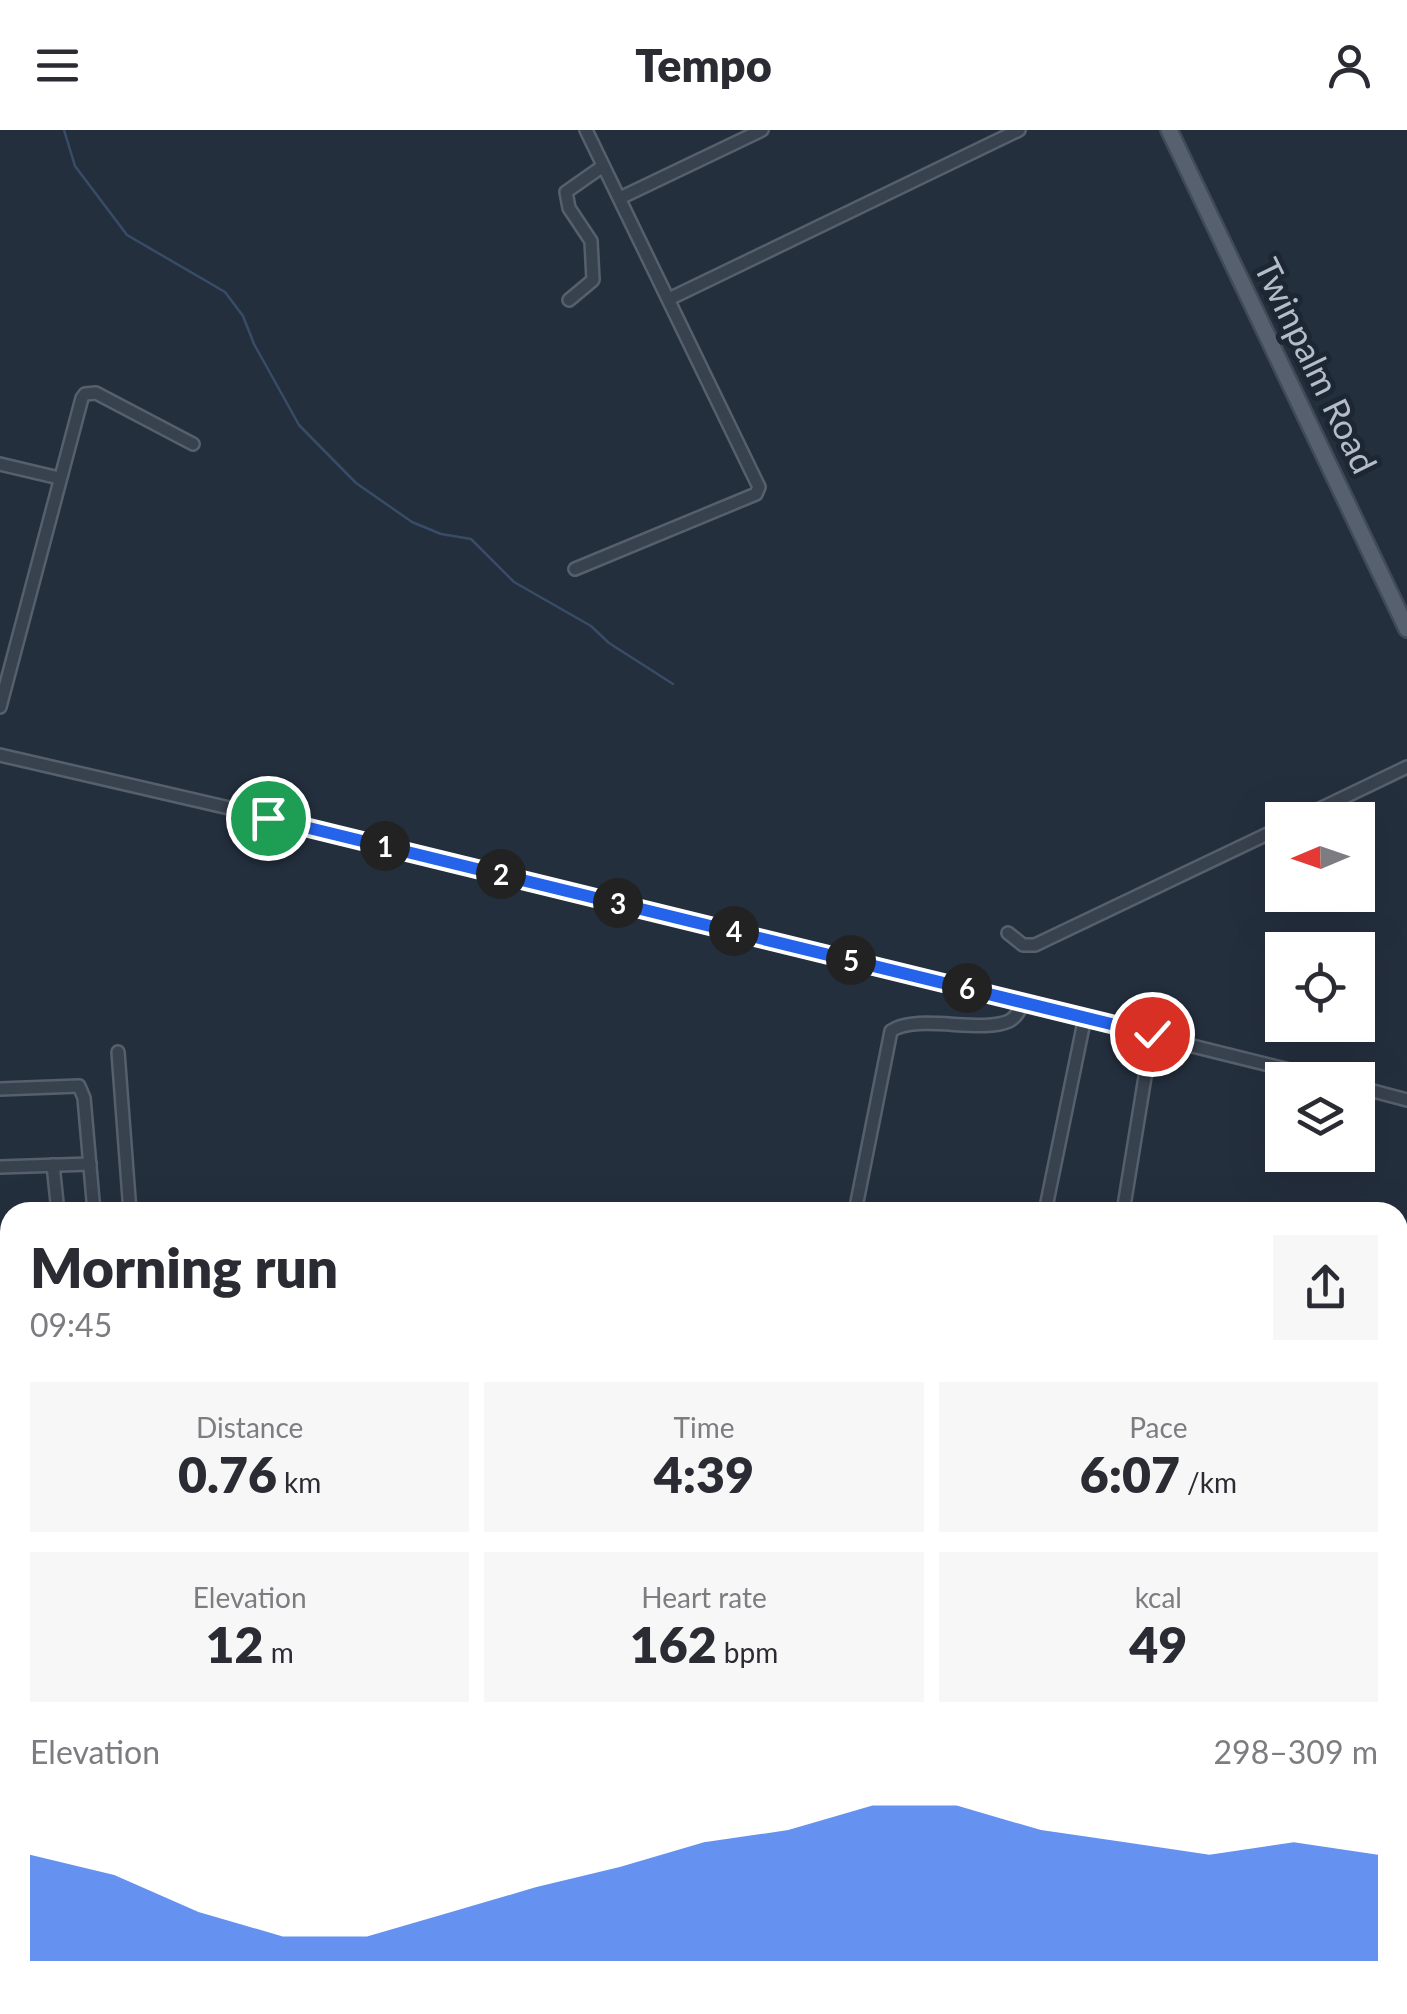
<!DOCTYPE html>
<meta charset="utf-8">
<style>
body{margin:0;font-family:Lato,sans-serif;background:#f7f7f7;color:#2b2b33;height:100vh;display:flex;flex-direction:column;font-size:38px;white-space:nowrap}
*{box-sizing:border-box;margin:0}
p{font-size:32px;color:#7c7c81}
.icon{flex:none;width:55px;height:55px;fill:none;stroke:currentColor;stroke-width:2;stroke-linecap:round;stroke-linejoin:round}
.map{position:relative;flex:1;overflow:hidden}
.panel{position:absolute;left:0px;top:1072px;width:1408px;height:812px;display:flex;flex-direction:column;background:#fff;border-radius:30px 30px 0 0;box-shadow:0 10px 40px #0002}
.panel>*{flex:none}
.needle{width:65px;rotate:268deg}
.tools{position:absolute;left:1265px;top:672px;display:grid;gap:20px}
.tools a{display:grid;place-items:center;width:110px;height:110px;border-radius:0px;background:#fff;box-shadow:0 10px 40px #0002;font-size:50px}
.pin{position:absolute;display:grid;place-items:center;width:85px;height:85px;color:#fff;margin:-42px;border:5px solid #fff;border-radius:50%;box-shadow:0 2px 10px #0007}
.km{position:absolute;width:50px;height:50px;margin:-25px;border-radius:50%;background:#222;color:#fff;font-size:28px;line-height:50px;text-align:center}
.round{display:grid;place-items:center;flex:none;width:105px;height:105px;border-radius:0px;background:#f7f7f7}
.head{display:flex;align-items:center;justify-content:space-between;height:170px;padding:0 30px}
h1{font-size:55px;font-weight:800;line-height:75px}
.figures{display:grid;grid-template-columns:repeat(3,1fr);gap:15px;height:170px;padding:10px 30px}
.figures div{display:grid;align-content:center;border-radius:0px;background:#f7f7f7;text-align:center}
.figures b{font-size:50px;font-weight:800}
.figures small{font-size:28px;font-weight:400}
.figures p{font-size:28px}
.chart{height:280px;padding:20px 30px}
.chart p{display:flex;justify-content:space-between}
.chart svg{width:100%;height:180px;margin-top:10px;fill:#2563eb;opacity:.7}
header{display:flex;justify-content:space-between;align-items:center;height:130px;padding:0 30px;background:#fff;font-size:45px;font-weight:800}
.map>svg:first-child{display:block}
</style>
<header><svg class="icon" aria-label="menu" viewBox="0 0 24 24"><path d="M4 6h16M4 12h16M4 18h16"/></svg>Tempo<svg class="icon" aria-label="person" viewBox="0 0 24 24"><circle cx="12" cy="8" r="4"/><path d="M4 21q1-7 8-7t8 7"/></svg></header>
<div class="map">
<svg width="1407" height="1884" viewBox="0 0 1407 1884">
<rect width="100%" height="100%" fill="#242f3e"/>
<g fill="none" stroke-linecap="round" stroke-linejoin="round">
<polyline stroke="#394c67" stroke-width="2.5" points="64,0 75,36 127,105 225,162 243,186 254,214 299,295 356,353 412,392 441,404 471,409 514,452 591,496 609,513 673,554"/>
<defs>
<g id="minor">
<polyline points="620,68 762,0"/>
<polyline points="669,169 1019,0"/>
<polyline points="569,170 593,150 591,111 569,78 566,62 603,36"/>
<polyline points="0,334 59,348"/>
<polyline points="575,439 756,364 759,357 586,0"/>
<polyline points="0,577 82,268 85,264 96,263 193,314"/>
<polyline points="0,625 268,687 1330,950"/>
<polyline points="1297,690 1407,637"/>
<polyline points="1008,803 1023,815 1035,815 1282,697"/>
<polyline points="118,922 130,1082"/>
<polyline points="1358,957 1407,970"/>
<polyline points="0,959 79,956 84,968 94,1082"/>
<polyline points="53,1035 58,1082"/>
<polyline points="0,1037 90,1034"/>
<path d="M855,1082L891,901C917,883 981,904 1009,891C1017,887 1020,879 1023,872"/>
<polyline points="1045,1082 1085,887"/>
<polyline points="1123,1082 1152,904"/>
<polyline points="1398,1209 1407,1211"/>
<polyline points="1398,1378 1407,1380"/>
<polyline points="0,1380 10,1385"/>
<polyline points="1398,1464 1407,1466"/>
<polyline points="0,1532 10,1539"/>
<polyline points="1398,1632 1407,1576"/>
<polyline points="1398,1664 1407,1666"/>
<polyline points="0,1740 10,1749"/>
<polyline points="220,1875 232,1884"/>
<polyline points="697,1875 713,1884"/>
<polyline points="915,1875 932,1884"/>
<polyline points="1240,1875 1287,1884"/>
<polyline points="64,1884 71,1875"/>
<polyline points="408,1884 415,1875"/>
<polyline points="613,1884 620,1875"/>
<polyline points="1352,1884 1353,1875"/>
</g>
<polyline id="major" points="1169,0 1407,499"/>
</defs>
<use href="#minor" stroke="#565f6c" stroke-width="16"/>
<use href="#major" stroke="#414a57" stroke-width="20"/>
<use href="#minor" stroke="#38414e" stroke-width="11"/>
<use href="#major" stroke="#56606e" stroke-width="15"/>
</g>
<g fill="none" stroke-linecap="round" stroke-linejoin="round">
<defs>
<polyline id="route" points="268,688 1152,904"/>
</defs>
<use href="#route" stroke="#fff" stroke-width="20"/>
<use href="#route" stroke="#2563eb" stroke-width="12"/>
</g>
<g text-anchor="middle" stroke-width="10" stroke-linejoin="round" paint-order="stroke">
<g font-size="35" fill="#b4bcc9" stroke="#1d2633">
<text transform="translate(1315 236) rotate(64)" y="12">Twinpalm Road</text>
</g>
</g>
</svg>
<div class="tools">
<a><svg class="needle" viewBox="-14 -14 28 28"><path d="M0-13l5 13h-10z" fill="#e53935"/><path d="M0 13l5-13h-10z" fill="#7c7c81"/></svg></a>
<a><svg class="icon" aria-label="locate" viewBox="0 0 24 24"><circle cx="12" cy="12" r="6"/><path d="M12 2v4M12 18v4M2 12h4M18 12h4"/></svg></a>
<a><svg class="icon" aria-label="layers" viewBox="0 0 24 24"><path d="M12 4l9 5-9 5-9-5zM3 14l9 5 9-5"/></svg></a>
</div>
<div class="pin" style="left:268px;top:688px;background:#1e9e55"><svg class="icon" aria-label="arrive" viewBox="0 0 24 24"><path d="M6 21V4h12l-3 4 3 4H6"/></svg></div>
<div class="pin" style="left:1152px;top:904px;background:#d93025"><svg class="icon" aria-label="check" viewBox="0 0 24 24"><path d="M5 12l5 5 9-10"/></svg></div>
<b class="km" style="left:385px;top:716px">1</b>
<b class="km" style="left:501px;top:744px">2</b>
<b class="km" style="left:618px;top:773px">3</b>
<b class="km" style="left:734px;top:801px">4</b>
<b class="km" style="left:851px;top:830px">5</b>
<b class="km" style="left:967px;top:858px">6</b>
<section class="panel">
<div class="head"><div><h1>Morning run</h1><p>09:45</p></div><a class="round"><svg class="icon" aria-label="share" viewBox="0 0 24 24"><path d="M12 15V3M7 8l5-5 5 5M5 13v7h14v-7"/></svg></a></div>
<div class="figures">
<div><p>Distance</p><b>0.76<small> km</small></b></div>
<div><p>Time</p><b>4:39</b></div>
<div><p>Pace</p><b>6:07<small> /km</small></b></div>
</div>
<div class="figures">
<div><p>Elevation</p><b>12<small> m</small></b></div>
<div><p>Heart rate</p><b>162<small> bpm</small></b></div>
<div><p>kcal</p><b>49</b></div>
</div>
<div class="chart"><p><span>Elevation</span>298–309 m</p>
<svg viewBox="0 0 160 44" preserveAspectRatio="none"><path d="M0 44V18L10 23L20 32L30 38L40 38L50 32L60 26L70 21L80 15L90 12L100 6L110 6L120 12L130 15L140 18L150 15L160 18V44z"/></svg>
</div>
</section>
</div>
